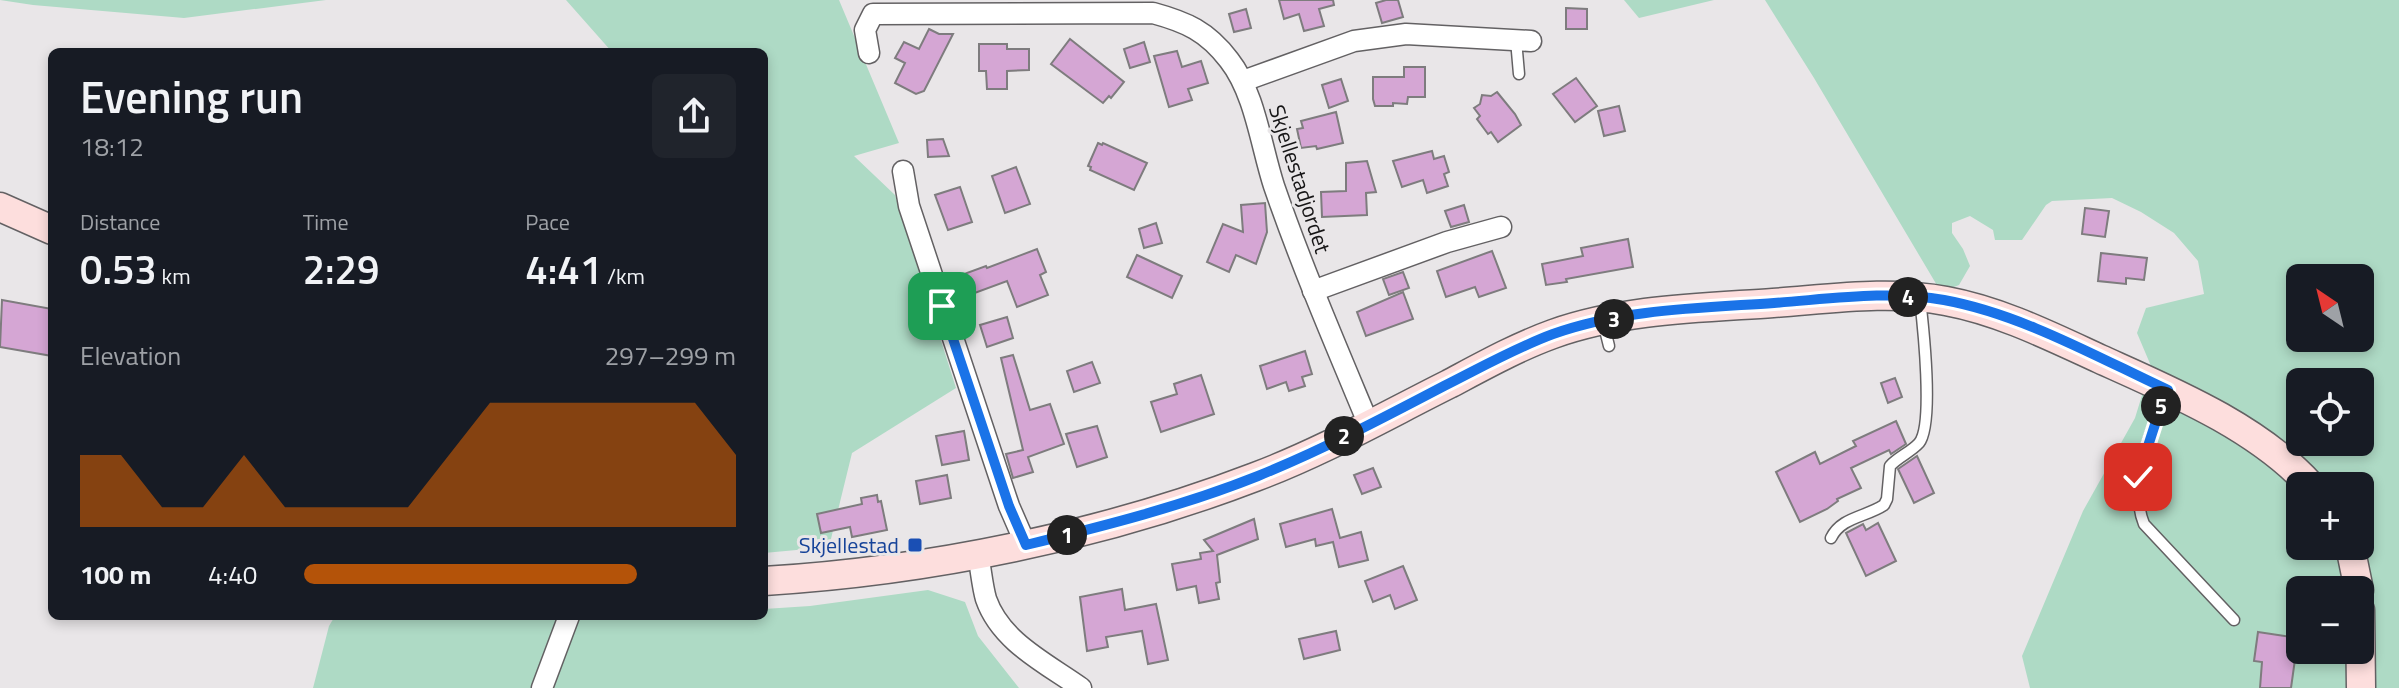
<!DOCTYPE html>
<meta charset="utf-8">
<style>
body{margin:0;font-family:"Titillium Web",sans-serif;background:#20242c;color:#f1f3f6;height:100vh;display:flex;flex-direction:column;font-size:30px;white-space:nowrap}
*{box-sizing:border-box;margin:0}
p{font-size:26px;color:#9ea1a6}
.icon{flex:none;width:44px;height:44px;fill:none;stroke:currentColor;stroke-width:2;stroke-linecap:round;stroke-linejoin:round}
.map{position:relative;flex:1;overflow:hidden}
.drawer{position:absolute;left:48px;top:48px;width:720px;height:572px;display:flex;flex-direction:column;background:#171b24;border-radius:12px;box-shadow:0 4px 12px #0003}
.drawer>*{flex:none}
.needle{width:52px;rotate:325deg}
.buttons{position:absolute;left:2286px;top:264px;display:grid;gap:16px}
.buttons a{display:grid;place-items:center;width:88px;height:88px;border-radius:12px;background:#171b24;box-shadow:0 4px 12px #0003;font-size:40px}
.pin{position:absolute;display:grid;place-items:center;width:68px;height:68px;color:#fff;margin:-34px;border-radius:16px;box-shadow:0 4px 12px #0006}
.km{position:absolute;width:40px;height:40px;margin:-20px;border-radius:50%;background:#222;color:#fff;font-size:22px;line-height:40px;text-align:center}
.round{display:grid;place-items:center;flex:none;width:84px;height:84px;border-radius:12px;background:#20242c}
.overview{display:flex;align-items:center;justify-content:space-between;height:136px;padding:0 32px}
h1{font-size:44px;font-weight:600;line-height:60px}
.metrics{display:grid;grid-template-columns:repeat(3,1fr);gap:12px;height:136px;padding:8px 32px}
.metrics div{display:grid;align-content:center}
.metrics b{font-size:40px;font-weight:600}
.metrics small{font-size:22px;font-weight:400}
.metrics p{font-size:22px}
.chart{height:224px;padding:16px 32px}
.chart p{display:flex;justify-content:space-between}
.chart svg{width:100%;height:144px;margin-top:8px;fill:#b45309;opacity:.7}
ul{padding:0 32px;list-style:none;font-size:26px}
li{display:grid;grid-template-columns:128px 96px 1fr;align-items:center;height:60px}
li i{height:20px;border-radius:10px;background:#b45309}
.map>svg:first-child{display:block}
</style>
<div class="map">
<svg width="2399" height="688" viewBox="0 0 2399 688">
<rect width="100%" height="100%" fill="#e9e6e8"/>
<g fill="#aedac5" fill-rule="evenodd">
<polygon points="0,0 326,0 184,18 33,5"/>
<polygon points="566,0 839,0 899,143 854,156 895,195 956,388 852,453 829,547 764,553 764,52 612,52"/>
<polygon points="1624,0 1714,0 1639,18"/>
<path d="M1765,0H2399V688H2030L2022,656L2083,511L2135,418L2151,366L2137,333L2146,308L2204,294L2198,261L2174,233L2141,212L2112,198L2052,201L2046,205L2022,240H1995L1993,230L1970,216L1952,223V233L1963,249L1970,266L1959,285L1944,291L1938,287L1814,78ZM2300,278H2360V338H2300ZM2300,382H2360V442H2300ZM2300,486H2360V546H2300ZM2300,590H2360V650H2300Z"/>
<polygon points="928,590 965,602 978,636 1019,688 313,688 329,626 335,616 764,616 764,609 810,606"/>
</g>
<g fill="#d5a6d4" stroke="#7e7c7e" stroke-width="2">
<polygon points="1279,0 1333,0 1334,5 1319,9 1324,26 1304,31 1299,14 1284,19"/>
<polygon points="1386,0 1398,0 1403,17 1382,23 1376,3"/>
<polygon points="1566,8 1587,9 1587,29 1566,29"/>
<polygon points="1246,9 1251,28 1234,32 1229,14"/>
<polygon points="929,29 939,34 953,34 924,91 916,94 895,83 905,63 895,58 904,42 919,49"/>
<polygon points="1070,39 1124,82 1111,98 1109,96 1103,103 1051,64"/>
<polygon points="1144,42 1150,62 1130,68 1124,49"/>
<polygon points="979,44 1007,44 1007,49 1029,49 1029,70 1007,71 1007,89 987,89 986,71 979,71"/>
<polygon points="1177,51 1182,67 1201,61 1208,83 1188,89 1192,100 1169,107 1154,56"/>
<polygon points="1404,67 1425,67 1425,97 1408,97 1407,104 1393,103 1393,106 1375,106 1373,99 1373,77 1404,77"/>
<polygon points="1576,78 1597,106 1575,122 1553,94"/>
<polygon points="1341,79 1348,101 1329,108 1322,85"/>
<polygon points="1497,92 1515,114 1521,125 1498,142 1491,132 1488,134 1477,119 1480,116 1474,108 1480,104 1482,95 1491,96"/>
<polygon points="1619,106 1625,131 1604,136 1598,111"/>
<polygon points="1336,112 1343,143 1317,149 1316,146 1301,148 1297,129 1303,128 1301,121"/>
<polygon points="943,139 949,156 928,157 927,140"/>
<polygon points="1098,143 1102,145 1103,143 1147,163 1134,190 1090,170 1091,167 1088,166"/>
<polygon points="1432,151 1434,159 1444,156 1449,172 1444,174 1448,186 1427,193 1423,180 1402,187 1393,161"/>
<polygon points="1367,161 1376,192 1366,193 1367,215 1322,217 1321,192 1346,191 1346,163"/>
<polygon points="1016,167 1030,204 1005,213 992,176"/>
<polygon points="960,187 972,222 948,230 935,195"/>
<polygon points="1265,203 1267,232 1256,264 1236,255 1229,272 1207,262 1223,224 1243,232 1241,205"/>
<polygon points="1464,205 1469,222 1451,227 1445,211"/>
<polygon points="2085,208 2109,211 2105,237 2082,234"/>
<polygon points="1156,223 1162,243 1144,248 1139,229"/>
<polygon points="1628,239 1633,267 1566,279 1567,282 1546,285 1542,264 1583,256 1581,248"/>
<polygon points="1037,249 1046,272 1040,275 1048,295 1017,307 1007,281 972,294 964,274 986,266 987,268"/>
<polygon points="1492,251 1506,288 1479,297 1475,287 1446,297 1437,271"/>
<polygon points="2101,253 2147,258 2144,280 2126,278 2126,284 2098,281"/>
<polygon points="1137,255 1182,276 1172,298 1127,277"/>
<polygon points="1403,272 1409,288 1389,295 1383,279"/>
<polygon points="1403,292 1413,319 1366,336 1357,312"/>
<polygon points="2,300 52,309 52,356 0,347"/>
<polygon points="1007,317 1013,338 987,347 980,325"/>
<polygon points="1305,351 1312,374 1302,377 1305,386 1289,391 1286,382 1267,389 1260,366"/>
<polygon points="1013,355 1030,410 1050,404 1064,444 1028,457 1033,472 1013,478 1006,454 1023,450 1001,358"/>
<polygon points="1092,362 1100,383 1074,392 1067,371"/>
<polygon points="1201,375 1214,414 1161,432 1151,402 1177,394 1174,384"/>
<polygon points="1895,378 1902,397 1888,403 1881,383"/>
<polygon points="1896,421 1906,444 1891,454 1889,450 1851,468 1861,488 1837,499 1838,501 1827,509 1800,522 1776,472 1815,452 1820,464 1856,446 1853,441"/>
<polygon points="1097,426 1107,457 1077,467 1066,434"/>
<polygon points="964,431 969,460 942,465 936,436"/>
<polygon points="1917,456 1934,493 1914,503 1898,469"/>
<polygon points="1373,468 1381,487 1362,494 1354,475"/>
<polygon points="947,475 951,498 920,504 916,481"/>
<polygon points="877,495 878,502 881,501 887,530 852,537 850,527 821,533 817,514 862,504 861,498"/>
<polygon points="1332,509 1340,538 1361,532 1368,560 1339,567 1333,542 1316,546 1315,539 1286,547 1280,524"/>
<polygon points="1254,519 1258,539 1217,555 1220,582 1216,583 1219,599 1199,603 1196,586 1177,590 1172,564 1201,559 1200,553 1213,551 1204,540"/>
<polygon points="1878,523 1896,561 1866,576 1846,533 1863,524 1866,530"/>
<polygon points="1403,566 1417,600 1395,609 1390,595 1373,602 1365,581"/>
<polygon points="1122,589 1125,610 1156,604 1168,660 1148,664 1142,631 1106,637 1108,647 1087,651 1080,597"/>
<polygon points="1336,631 1340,650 1304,659 1299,639"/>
<polygon points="2258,632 2298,638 2291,688 2260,688 2262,662 2254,661"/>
</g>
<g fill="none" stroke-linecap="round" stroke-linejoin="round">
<defs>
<g id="lane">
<polyline points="1516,40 1519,74"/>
<polyline points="1603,322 1609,346"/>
<path d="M2168,392C2151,428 2128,485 2144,524L2234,620"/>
<path d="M1831,538C1841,517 1866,517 1884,505L1887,499L1890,466C1898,457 1911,452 1919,443C1934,425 1923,325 1920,299"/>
</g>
<g id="street">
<path d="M869,53L865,30L873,14L1153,13C1186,22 1207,31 1229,60C1255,93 1261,146 1274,186C1302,267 1336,346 1369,425"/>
<polyline points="1243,81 1354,41 1406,34 1531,41"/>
<polyline points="903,171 909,206 1009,506 1026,545"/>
<polyline points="1313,291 1447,242 1501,227"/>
<path d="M978,555C981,569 982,585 986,599C1001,642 1046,663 1081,688"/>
<polyline points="542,688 569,616"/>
</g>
<g id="secondary">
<polyline points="0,207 52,230"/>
<polyline points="2350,546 2359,590"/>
<path d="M764,581C929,571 1101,536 1255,477C1322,452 1385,416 1449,384C1483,366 1517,347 1553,334C1623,309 1700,308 1773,303C1830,299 1890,290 1946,301C2000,311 2050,336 2100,359C2171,391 2258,427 2311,486"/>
<polyline points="2360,610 2361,688"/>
</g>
</defs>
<use href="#lane" stroke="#636163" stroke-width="13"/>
<use href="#street" stroke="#636163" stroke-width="23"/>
<use href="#secondary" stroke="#636163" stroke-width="31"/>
<use href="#lane" stroke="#fff" stroke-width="10"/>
<use href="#street" stroke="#fff" stroke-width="20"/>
<use href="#secondary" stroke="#fddedd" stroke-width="28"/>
</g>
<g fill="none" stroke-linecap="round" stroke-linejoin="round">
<defs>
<path id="route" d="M942,306L1009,506L1026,545C1104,526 1183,506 1258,476C1322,450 1383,418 1444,386C1480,368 1515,348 1553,334C1623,309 1701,308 1774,303C1830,299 1888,290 1944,300C2021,314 2097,357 2168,390L2159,412L2138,477"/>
</defs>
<use href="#route" stroke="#fff" stroke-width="16"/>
<use href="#route" stroke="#1a73e8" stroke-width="10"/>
</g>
<rect fill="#1a4fb4" stroke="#e9e6e8" stroke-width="3" x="907" y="537" width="16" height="16" rx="4"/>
<g text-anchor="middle" stroke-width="6" stroke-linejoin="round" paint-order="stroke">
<g font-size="22" fill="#161516" stroke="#e9e6e8">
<text transform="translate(1300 179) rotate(72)" y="8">Skjellestadjordet</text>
</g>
<g font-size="22" fill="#164399" stroke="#e9e6e8" text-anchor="end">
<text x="899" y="553">Skjellestad</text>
</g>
</g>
</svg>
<div class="buttons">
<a><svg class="needle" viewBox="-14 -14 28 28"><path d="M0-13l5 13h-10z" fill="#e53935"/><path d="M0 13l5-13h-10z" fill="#9ea1a6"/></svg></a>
<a><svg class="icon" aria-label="locate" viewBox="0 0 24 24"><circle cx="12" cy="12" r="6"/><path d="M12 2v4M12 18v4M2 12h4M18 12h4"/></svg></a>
<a>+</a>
<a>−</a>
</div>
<div class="pin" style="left:942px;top:306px;background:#1e9e55"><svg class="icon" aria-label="arrive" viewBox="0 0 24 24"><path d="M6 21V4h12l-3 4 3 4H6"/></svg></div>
<div class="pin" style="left:2138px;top:477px;background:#d93025"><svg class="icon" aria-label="check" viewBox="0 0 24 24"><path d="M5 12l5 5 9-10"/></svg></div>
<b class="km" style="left:1067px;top:535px">1</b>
<b class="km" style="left:1344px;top:436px">2</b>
<b class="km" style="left:1614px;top:319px">3</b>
<b class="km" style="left:1908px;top:297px">4</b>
<b class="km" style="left:2161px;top:406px">5</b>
<section class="drawer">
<div class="overview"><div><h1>Evening run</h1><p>18:12</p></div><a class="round"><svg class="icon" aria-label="share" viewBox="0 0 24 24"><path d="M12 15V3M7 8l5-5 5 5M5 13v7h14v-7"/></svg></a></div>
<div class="metrics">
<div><p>Distance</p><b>0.53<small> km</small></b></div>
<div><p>Time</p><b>2:29</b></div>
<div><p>Pace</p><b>4:41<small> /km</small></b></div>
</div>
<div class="chart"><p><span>Elevation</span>297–299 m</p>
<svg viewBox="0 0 160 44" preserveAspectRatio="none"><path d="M0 44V22L10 22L20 38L30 38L40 22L50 38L60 38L70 38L80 38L90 22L100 6L110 6L120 6L130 6L140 6L150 6L160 22V44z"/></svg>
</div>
<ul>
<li><b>100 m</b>4:40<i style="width:77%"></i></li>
</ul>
</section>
</div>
